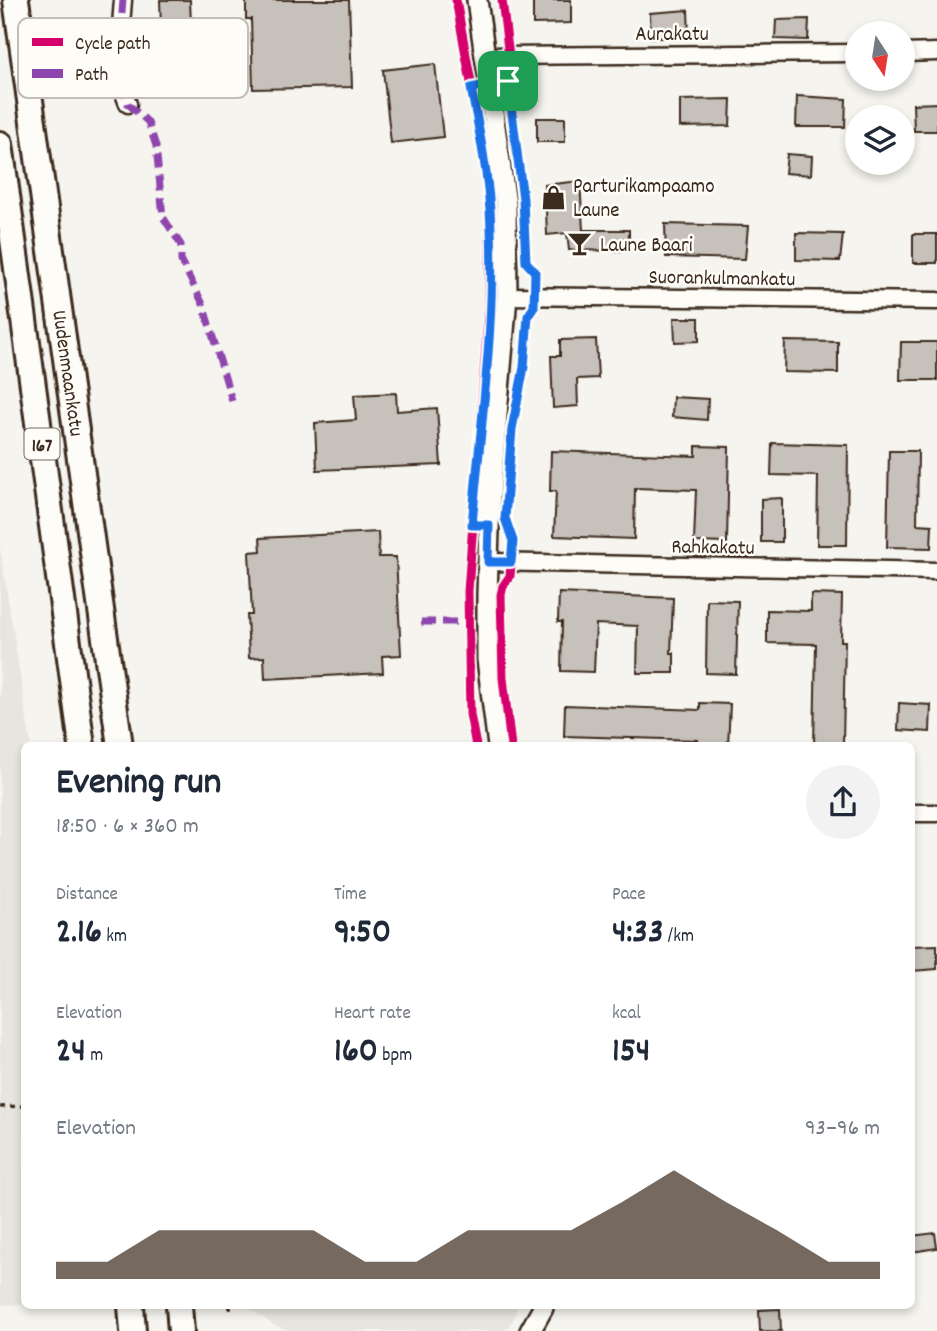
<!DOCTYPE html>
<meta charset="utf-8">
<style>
body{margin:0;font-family:Dekko,sans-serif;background:#f2f2f3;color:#1f2937;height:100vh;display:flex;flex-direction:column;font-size:26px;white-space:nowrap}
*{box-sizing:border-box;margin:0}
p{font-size:23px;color:#747a83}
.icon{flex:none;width:38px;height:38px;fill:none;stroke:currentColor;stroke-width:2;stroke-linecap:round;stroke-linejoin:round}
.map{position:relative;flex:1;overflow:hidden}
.details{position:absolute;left:21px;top:742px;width:894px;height:567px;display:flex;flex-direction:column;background:#fff;border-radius:10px;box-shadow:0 4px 10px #0003}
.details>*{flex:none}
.needle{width:46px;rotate:168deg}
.fabs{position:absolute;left:845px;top:21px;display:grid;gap:14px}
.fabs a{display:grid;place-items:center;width:70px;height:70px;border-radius:50%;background:#fff;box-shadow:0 4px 10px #0003;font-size:35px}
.pin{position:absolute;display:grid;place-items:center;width:60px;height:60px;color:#fff;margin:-30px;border-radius:14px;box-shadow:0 4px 10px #0006}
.round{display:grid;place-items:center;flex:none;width:74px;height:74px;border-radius:37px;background:#f2f2f3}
.overview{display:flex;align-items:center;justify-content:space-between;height:119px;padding:0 35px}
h1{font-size:38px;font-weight:800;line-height:52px}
.metrics{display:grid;grid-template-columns:repeat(3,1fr);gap:10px;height:119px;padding:7px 35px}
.metrics div{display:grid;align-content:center}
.metrics b{font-size:35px;font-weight:800}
.metrics small{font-size:19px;font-weight:400}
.metrics p{font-size:19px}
.chart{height:196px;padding:14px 35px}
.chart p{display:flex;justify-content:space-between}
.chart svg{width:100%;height:126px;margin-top:7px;fill:#3b2a1e;opacity:.7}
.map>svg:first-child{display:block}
</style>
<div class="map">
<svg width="937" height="1331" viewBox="0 0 937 1331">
<rect width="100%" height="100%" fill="#f5f4ee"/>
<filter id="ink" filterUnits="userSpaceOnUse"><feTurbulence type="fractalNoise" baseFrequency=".0143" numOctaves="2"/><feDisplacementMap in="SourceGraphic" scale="14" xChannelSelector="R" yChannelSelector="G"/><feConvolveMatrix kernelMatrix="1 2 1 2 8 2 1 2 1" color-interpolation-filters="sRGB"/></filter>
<g filter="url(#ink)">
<g fill="#e7e5df">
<polygon points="0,547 31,745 24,746 24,1304 0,1305"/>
<polygon points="246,1306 517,1306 515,1316 508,1328 501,1331 291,1331 275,1326"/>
</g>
<g fill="#c7c1bb" stroke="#3b2a1e" stroke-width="2">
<polygon points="160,0 190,0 191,24 161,25"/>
<polygon points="246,0 349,0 352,87 253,89 251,19 246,19"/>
<polygon points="533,0 571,0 571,23 533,24"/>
<polygon points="688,10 689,38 651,38 650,13"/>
<polygon points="809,19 808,40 775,39 776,20"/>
<polygon points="435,64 443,137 391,143 383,70"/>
<polygon points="797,96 846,99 845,127 796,127"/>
<polygon points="731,99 730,126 680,127 680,100"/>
<polygon points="937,103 937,131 914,131 913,104"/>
<rect x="537" y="118" width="28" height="24"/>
<polygon points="787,154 812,156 811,175 785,173"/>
<polygon points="580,181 583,230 629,230 629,251 569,250 567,233 547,235 545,185"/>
<polygon points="665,224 748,226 745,259 666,257"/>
<polygon points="796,233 843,234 840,261 796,260"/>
<rect x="913" y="234" width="24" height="29"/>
<polygon points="674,318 699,318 699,341 675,342"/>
<polygon points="596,339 598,378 577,379 578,406 553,408 551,356 560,356 560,340"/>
<polygon points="785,341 838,342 838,373 784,372"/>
<polygon points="901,342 937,342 937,380 900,380"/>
<polygon points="396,393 397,411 437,408 441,465 317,470 315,423 356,420 354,395"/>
<polygon points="673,397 708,399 707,420 672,417"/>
<polygon points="772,443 848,445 847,545 817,545 818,476 771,475"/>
<polygon points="696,446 729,447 727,543 694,542 696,490 635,488 634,539 554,536 556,491 550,491 551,451 696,456"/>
<polygon points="889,451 918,451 917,524 932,525 931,548 887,547"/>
<polygon points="782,498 782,542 761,542 761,499"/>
<polygon points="378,532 379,557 396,557 401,655 382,656 383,673 265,679 264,657 249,658 247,615 252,615 249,552 261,551 260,538"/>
<polygon points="559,593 673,598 671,653 674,653 674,673 637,673 638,626 596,624 594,672 561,671 562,622 558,622"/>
<polygon points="811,594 842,595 841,641 845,641 843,744 838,746 814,746 816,644 767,643 767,610 811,611"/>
<polygon points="707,600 738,601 736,674 706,673"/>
<polygon points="700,703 730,704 728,746 698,746 698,740 564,736 565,705 700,710"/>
<polygon points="899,703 931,705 930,732 898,730"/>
<polygon points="937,945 937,969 912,971 912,946"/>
<polygon points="935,1233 937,1248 912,1252 912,1236"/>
<polygon points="780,1309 781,1331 760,1331 759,1310"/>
</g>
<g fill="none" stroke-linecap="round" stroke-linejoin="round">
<defs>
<g id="minor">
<polyline points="123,0 117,75 128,104"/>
<polyline points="903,53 937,52"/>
<polyline points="486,56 858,53"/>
<polyline points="507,296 937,301"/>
<polyline points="488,562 937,571"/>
<polyline points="912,813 937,813"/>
</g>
<g id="tertiary">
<polyline points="477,0 506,204 507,296 490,497 487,595 487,659 498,746"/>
<polyline points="530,1331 543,1308"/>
</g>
<g id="primary">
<polyline points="16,0 120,746"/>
<polyline points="0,144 82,746"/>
<polyline points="131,1306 133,1331"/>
<polyline points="179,1306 181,1331"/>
</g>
</defs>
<use href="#minor" stroke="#3b2a1e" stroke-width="21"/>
<use href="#tertiary" stroke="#3b2a1e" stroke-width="24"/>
<use href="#primary" stroke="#3b2a1e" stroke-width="30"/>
<g stroke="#3b2a1e" stroke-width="3.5" stroke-dasharray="5 5" stroke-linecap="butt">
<polyline points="0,1107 24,1106"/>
<polyline points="230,1306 230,1310"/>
</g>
<use href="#minor" stroke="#fdfcf7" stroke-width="16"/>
<use href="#tertiary" stroke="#fdfcf7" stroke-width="19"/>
<use href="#primary" stroke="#fdfcf7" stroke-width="24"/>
<g stroke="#8e44ad" stroke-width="7" stroke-dasharray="14 7" stroke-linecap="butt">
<polyline points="123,0 117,75 128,104 148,122 156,146 163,217 181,245 181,261 203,304 232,401"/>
<polyline points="421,622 467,622"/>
</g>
<defs>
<g id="cycleway">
<polyline points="456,0 485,160 490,210 489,306 468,591 470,714 476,746"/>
<polyline points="502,0 510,65 508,92 523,199 526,262 535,272 534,307 529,316 524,367 512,429 505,518 513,541 510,576 503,586 501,595 503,678 511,746"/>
</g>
</defs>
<use href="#cycleway" stroke="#fdfcf7" stroke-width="13"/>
<use href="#cycleway" stroke="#d6006c" stroke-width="9"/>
</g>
</g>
<g fill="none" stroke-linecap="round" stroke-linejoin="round" filter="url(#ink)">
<defs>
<path id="route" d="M508,81L523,199L526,262L535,272L534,307L528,316L524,367L512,429L505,518L513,541L511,562H488L489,525H472C481,421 497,314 490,210C487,169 479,129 471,88Z"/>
</defs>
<use href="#route" stroke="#fff" stroke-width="14"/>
<use href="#route" stroke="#1a73e8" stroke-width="9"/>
</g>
<defs>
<symbol id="shop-bare" viewBox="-9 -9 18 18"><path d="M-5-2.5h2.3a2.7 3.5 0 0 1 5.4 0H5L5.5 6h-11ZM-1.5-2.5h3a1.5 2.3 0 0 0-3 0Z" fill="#3b2a1e" stroke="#fdfcf7" stroke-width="2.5" paint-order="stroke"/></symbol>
<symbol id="bar-bare" viewBox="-9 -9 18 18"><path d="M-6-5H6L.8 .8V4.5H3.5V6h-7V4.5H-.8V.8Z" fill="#3b2a1e" stroke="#fdfcf7" stroke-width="2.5" paint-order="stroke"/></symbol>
</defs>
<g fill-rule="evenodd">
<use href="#shop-bare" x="536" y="180" width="35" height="35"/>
<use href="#bar-bare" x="562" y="226" width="35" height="35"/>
</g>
<g text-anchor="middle" stroke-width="5" stroke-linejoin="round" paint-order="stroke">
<rect fill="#fdfcf7" stroke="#75695f" stroke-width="2" x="24.5" y="428.5" width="35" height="31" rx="5"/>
<g font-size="19" font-weight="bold" fill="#3b2a1e">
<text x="42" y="451">167</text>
</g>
<g font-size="21" fill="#3b2a1e" stroke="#fdfcf7">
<text x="672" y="40">Aurakatu</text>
<text transform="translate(722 277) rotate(1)" y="7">Suorankulmankatu</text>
<text transform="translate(69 373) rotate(82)" y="7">Uudenmaankatu</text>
<text transform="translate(713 546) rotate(1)" y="7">Rahkakatu</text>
</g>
<g font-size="21" fill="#3b2a1e" stroke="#fdfcf7" text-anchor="start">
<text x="573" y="192">Parturikampaamo<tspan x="573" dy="24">Laune</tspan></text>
<text x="600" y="251">Laune Baari</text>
</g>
</g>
<rect x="18" y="18" width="230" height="80" rx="10" fill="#fdfcf7" stroke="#c3bdb6" stroke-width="2"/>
<rect x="32" y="38" width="31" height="8" fill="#d6006c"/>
<rect x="32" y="69" width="31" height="9" fill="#8e44ad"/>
<g font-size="19" fill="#3b2a1e">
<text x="75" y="49">Cycle path</text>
<text x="75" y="80">Path</text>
</g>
</svg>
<div class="fabs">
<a><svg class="needle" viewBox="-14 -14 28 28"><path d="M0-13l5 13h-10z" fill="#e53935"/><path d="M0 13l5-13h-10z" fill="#747a83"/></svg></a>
<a><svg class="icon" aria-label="layers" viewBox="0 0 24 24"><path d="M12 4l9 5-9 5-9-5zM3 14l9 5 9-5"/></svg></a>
</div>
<div class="pin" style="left:508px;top:81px;background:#1e9e55"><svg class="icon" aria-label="arrive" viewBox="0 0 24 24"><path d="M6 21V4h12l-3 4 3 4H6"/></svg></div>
<section class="details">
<div class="overview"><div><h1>Evening run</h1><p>18:50 · 6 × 360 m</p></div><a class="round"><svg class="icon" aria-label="share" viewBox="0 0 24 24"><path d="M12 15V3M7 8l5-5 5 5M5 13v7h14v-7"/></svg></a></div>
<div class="metrics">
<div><p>Distance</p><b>2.16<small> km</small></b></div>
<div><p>Time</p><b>9:50</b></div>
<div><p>Pace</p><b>4:33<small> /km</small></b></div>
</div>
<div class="metrics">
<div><p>Elevation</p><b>24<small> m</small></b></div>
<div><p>Heart rate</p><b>160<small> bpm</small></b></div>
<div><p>kcal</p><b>154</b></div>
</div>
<div class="chart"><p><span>Elevation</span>93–96 m</p>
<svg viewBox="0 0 160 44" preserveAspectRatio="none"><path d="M0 44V38L10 38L20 27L30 27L40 27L50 27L60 38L70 38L80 27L90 27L100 27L110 17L120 6L130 17L140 27L150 38L160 38V44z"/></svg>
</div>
</section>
</div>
